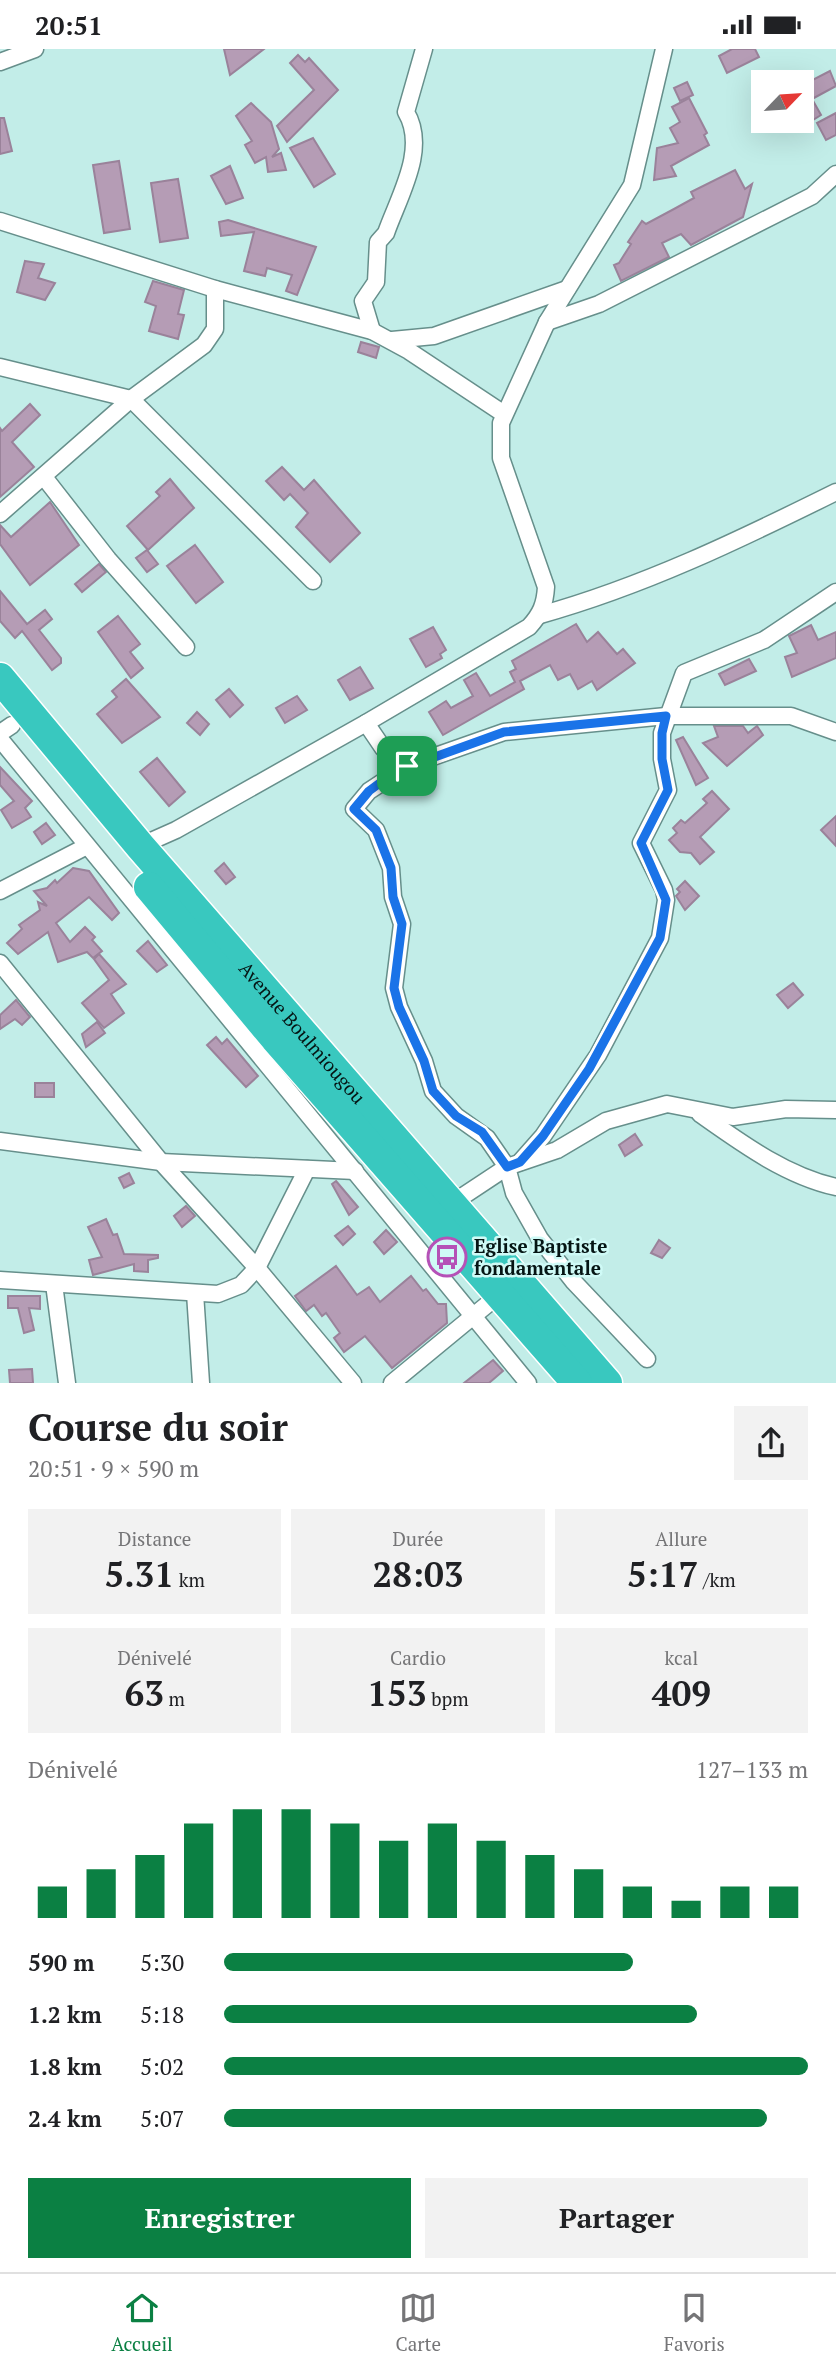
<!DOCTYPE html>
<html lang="fr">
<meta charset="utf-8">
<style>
body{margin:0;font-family:"PT Serif",serif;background:#f2f2f2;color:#202124;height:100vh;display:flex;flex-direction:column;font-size:26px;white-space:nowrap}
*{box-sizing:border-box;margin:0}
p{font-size:23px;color:#757577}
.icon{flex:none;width:38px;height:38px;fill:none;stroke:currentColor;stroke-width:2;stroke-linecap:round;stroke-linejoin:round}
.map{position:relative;height:1334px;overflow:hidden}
.sheet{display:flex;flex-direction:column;background:#fff;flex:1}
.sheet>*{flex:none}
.needle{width:46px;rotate:65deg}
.tools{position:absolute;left:751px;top:21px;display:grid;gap:14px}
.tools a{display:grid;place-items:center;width:63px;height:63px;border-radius:0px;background:#fff;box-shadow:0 7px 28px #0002;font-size:35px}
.pin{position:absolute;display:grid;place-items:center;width:60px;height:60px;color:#fff;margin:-30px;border-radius:14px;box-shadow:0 4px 10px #0006}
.round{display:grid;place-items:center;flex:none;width:74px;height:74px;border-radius:0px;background:#f2f2f2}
.headline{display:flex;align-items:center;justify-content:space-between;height:119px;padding:0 28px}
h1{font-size:38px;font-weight:700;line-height:52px}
.metrics{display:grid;grid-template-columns:repeat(3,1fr);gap:10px;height:119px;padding:7px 28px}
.metrics div{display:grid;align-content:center;border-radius:0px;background:#f2f2f2;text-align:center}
.metrics b{font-size:35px;font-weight:700}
.metrics small{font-size:19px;font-weight:400}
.metrics p{font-size:19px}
.chart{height:196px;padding:14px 28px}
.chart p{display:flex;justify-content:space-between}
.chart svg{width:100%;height:126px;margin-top:7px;stroke:#0b8043;stroke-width:6}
.button{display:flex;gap:14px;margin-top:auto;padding:14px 28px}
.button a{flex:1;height:80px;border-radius:0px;background:#0b8043;color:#fff;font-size:28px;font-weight:700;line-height:80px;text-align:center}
.button a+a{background:#f2f2f2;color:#202124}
ul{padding:0 28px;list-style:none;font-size:23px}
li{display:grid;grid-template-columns:112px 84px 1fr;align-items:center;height:52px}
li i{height:18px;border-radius:9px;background:#0b8043}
.status{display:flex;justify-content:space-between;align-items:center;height:49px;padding:0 35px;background:#fff;direction:ltr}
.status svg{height:19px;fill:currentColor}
.dock{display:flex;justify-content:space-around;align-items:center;height:98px;border-top:2px solid #e0e0e0;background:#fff;font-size:19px;color:#757577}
.dock a{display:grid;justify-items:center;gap:4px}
.dock .on{color:#0b8043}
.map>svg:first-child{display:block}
</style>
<div class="status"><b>20:51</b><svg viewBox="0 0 49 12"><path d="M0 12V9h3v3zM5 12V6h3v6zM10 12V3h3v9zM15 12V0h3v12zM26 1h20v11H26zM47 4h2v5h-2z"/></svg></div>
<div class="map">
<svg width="836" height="1334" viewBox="0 0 836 1334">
<rect width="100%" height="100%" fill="#c2ede8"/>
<g fill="#b59cb5" stroke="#9a829a" stroke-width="2">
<polygon points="224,0 264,0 230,26"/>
<polygon points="732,0 755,0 759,8 727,24 719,7"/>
<polygon points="298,6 305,13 309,9 338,41 287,93 277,77 314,41 290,14"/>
<polygon points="830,22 836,37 812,50 821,66 808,74 802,64 802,29 805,35"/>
<polygon points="687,33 693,46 680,52 674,39"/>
<polygon points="689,49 707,84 704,86 709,96 671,117 676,127 654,131 657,99 678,94 670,79 680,73 672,58"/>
<polygon points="251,54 271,73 279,100 272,108 281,104 286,121 268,123 266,108 255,114 245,96 252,92 236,67"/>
<polygon points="836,64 836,86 826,91 817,74"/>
<polygon points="0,69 4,69 12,102 0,105"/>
<polygon points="313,89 335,125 314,138 290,99"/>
<polygon points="119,112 130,180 104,184 93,116"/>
<polygon points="230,117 243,149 226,155 211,127"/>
<polygon points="735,121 745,140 752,135 743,168 691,196 681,185 662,194 669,208 621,232 614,216 619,214 631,195 628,193 642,172 646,175 674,160 694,149 691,143"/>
<polygon points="178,130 188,189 160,193 151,134"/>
<polygon points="228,171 316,198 297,246 286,242 292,226 267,219 265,227 244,222 254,183 221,187 219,173"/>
<polygon points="25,212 44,215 38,229 55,234 45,251 17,243"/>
<polygon points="153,232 184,241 178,265 184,266 178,290 149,282 156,257 145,253"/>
<polygon points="361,293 379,298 376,309 358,303"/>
<polygon points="30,355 40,366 12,393 34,418 0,448 0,379 2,382"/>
<polygon points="282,418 304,441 314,431 360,484 330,513 296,478 308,464 290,445 284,451 266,432"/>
<polygon points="170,430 194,459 148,501 127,477 160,447 156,443"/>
<polygon points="50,453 79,496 30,536 0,495 0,476 11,488"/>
<polygon points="195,496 223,533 196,554 167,517"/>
<polygon points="147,501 158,515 147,523 136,509"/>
<polygon points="99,515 106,523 82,543 75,535"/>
<polygon points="0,542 27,575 45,561 52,570 39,581 61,609 61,614 52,621 22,582 15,589 0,572"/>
<polygon points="118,567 140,595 130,603 143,619 131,629 98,583"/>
<polygon points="576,575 587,593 598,583 617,605 623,600 635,614 597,641 592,632 578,640 570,625 558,631 550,616 520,632 524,640 443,686 429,663 446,652 451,659 473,647 464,631 476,624 490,647 515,633 510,623 516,620 512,612"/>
<polygon points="811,576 818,591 836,583 836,609 792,628 785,608 797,604 789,587"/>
<polygon points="433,578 446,601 440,605 442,609 426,618 410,590"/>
<polygon points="749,610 756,622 725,636 719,625"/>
<polygon points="360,618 373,639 350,651 338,631"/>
<polygon points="126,630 160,668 122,694 97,665 117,648 112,642"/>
<polygon points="229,640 243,656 230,668 216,651"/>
<polygon points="297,647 307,661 285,674 276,659"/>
<polygon points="197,663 209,675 200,686 187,674"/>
<polygon points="714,677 743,677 748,684 757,677 763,686 727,717 703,694 718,688"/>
<polygon points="683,688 708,729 696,736 676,691"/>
<polygon points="157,709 185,743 169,757 140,723"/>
<polygon points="0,718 32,752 25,759 31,768 12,779 1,761 14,752 0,736"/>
<polygon points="712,742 729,760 700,788 714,803 700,815 691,804 680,803 669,791 677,784 673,779 681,771 685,774 707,754 703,750"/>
<polygon points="836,767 836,797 821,781"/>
<polygon points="46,774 55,786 42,795 34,783"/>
<polygon points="224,814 235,828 226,835 215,822"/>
<polygon points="73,819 89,822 119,864 112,871 89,848 56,874 70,893 85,878 95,888 92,891 102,902 93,909 87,903 58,913 48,883 18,905 7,894 22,880 19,876 40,861 38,853 47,857 34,842 47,839 55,831 57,834"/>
<polygon points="685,832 699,847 685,861 676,847 680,843 677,840"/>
<polygon points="148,892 167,916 157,923 137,902"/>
<polygon points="99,905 126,935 111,945 124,964 104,979 82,954 109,931 94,910"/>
<polygon points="793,934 803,946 788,959 777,946"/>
<polygon points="16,951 30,968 22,976 15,970 0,980 0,966"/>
<polygon points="97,973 105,984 86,998 82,985"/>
<polygon points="216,988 222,995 227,990 258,1027 246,1038 207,996"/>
<rect x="35" y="1034" width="19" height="14"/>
<polygon points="635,1085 642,1096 625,1107 619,1096"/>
<polygon points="129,1124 134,1134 124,1139 119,1129"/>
<polygon points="336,1132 358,1158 349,1166 332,1135"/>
<polygon points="186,1157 195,1167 182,1178 174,1167"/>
<polygon points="106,1170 113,1186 117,1185 124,1205 158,1206 158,1209 148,1211 148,1223 134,1222 134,1215 93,1226 89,1211 102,1208 88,1178"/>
<polygon points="348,1177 355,1185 343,1196 335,1187"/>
<polygon points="386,1181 397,1193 384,1205 374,1193"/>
<polygon points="659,1191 670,1199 662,1209 651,1204"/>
<polygon points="336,1217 357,1246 369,1238 380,1253 411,1227 423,1242 426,1240 438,1255 446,1255 447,1274 392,1319 365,1287 344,1303 334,1289 340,1284 326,1264 322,1267 314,1256 306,1262 295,1247"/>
<polygon points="8,1247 40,1247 40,1260 29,1259 34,1281 24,1284 18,1259 8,1259"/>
<polygon points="493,1311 503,1322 489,1334 464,1334"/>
<polygon points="32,1320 33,1334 10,1334 9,1321"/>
</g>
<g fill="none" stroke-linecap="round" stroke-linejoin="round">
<defs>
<g id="street">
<polyline points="0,13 35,0"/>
<polyline points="0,172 215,240 372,282 409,302 504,365"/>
<polyline points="547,273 599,255 812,147 836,125"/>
<path d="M372,282L363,252L376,233L378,193L386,184C399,147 428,100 406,63L424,0"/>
<polyline points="392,291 434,287 567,240"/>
<polyline points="0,318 131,350 313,532"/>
<polyline points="44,428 108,510 186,598"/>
<polyline points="0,465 131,350 204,296 215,280 215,240"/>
<path d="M540,566C644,537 739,491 836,443"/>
<polyline points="366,674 383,699 407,717 504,683 666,667 791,667 836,683"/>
<polyline points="0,684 12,676"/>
<polyline points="0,690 528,1334"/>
<polyline points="407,717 369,742 354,760 376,781 391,819 393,848 402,875 394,939 399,958 424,1012 433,1042 456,1067 487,1089 507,1118 514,1144 540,1190 574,1233 647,1310"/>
<path d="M140,797L176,781L366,674L529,578C541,565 545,555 546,538L501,409V374L547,273L632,136L664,0"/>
<polyline points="0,842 87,797"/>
<polyline points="0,914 161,1113 257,1219 353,1334"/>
<path d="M700,1065C741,1094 786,1127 836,1138"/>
<polyline points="0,1092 161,1113 355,1122"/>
<polyline points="520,1113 543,1087 598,1006 660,889 666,851 664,841 641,794 668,741 662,710 662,684 684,624 764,591 836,543"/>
<polyline points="451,1155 507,1118 557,1101 606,1072 667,1055 733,1068 786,1060 836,1061"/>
<polyline points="0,1231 218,1245 241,1236 257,1219 307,1120"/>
<polyline points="54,1235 67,1334"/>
<polyline points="195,1244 201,1334"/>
<polyline points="392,1334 500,1245"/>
</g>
<g id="highway">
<path id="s1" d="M0,629L140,797L607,1334"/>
<polyline points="149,838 275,989 577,1334"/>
</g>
</defs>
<use href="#street" stroke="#668f8b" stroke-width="19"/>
<use href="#highway" stroke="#fff" stroke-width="33"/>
<use href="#street" stroke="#fff" stroke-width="16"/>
<use href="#highway" stroke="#39c8bf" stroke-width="30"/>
</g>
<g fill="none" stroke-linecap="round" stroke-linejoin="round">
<defs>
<polygon id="route" points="666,667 662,684 662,710 668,741 641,794 666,851 660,889 589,1020 543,1087 520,1113 507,1118 482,1083 456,1067 433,1042 424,1012 399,958 394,939 402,875 393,848 391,819 376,781 354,760 369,742 396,722 504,683"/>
</defs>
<use href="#route" stroke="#fff" stroke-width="14"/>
<use href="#route" stroke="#1a73e8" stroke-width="9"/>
</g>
<defs>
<symbol id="bus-ring" viewBox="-11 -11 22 22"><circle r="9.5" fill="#cffaf6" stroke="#b551b7" stroke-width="1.5"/><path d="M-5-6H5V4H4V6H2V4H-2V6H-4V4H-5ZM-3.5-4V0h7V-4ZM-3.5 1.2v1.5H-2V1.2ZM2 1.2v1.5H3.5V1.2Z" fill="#b551b7"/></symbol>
</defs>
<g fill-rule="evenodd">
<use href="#bus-ring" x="425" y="1186" width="44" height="44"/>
</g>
<g text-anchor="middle" stroke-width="5" stroke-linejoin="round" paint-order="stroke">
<g font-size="19" fill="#051514" stroke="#cffaf6">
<text dy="7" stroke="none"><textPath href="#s1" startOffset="466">Avenue Boulmiougou</textPath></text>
</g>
<g font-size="19" font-weight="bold" fill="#051514" stroke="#cffaf6" text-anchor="start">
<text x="474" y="1204">Eglise Baptiste<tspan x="474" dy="22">fondamentale</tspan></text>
</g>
</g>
</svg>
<div class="tools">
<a><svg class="needle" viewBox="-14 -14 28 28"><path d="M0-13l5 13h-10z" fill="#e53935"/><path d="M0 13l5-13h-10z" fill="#757577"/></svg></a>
</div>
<div class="pin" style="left:407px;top:717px;background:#1e9e55"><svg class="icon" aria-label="arrive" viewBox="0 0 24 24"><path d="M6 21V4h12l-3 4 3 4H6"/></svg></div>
</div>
<section class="sheet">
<div class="headline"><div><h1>Course du soir</h1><p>20:51 · 9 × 590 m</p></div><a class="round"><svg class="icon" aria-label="share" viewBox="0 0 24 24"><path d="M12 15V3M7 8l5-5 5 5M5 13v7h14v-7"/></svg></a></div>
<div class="metrics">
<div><p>Distance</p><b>5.31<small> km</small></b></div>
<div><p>Durée</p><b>28:03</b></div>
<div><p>Allure</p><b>5:17<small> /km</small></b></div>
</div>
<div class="metrics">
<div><p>Dénivelé</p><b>63<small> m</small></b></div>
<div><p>Cardio</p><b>153<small> bpm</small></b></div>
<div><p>kcal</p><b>409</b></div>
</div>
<div class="chart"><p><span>Dénivelé</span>127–133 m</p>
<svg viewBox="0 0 160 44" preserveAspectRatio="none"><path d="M5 44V33M15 44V27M25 44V22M35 44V11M45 44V6M55 44V6M65 44V11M75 44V17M85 44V11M95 44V17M105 44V22M115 44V27M125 44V33M135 44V38M145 44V33M155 44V33"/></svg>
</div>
<ul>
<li><b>590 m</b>5:30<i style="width:70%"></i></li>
<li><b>1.2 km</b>5:18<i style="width:81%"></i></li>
<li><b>1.8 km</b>5:02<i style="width:100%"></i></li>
<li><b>2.4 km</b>5:07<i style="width:93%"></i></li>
</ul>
<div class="button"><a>Enregistrer</a><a>Partager</a></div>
</section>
<nav class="dock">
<a class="on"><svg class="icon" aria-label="home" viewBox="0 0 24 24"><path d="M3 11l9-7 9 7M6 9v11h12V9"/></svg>Accueil</a>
<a><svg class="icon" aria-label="map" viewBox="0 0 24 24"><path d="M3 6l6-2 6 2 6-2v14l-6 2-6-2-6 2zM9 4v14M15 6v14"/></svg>Carte</a>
<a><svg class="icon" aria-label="saved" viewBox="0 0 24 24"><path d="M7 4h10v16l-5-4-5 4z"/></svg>Favoris</a>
</nav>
